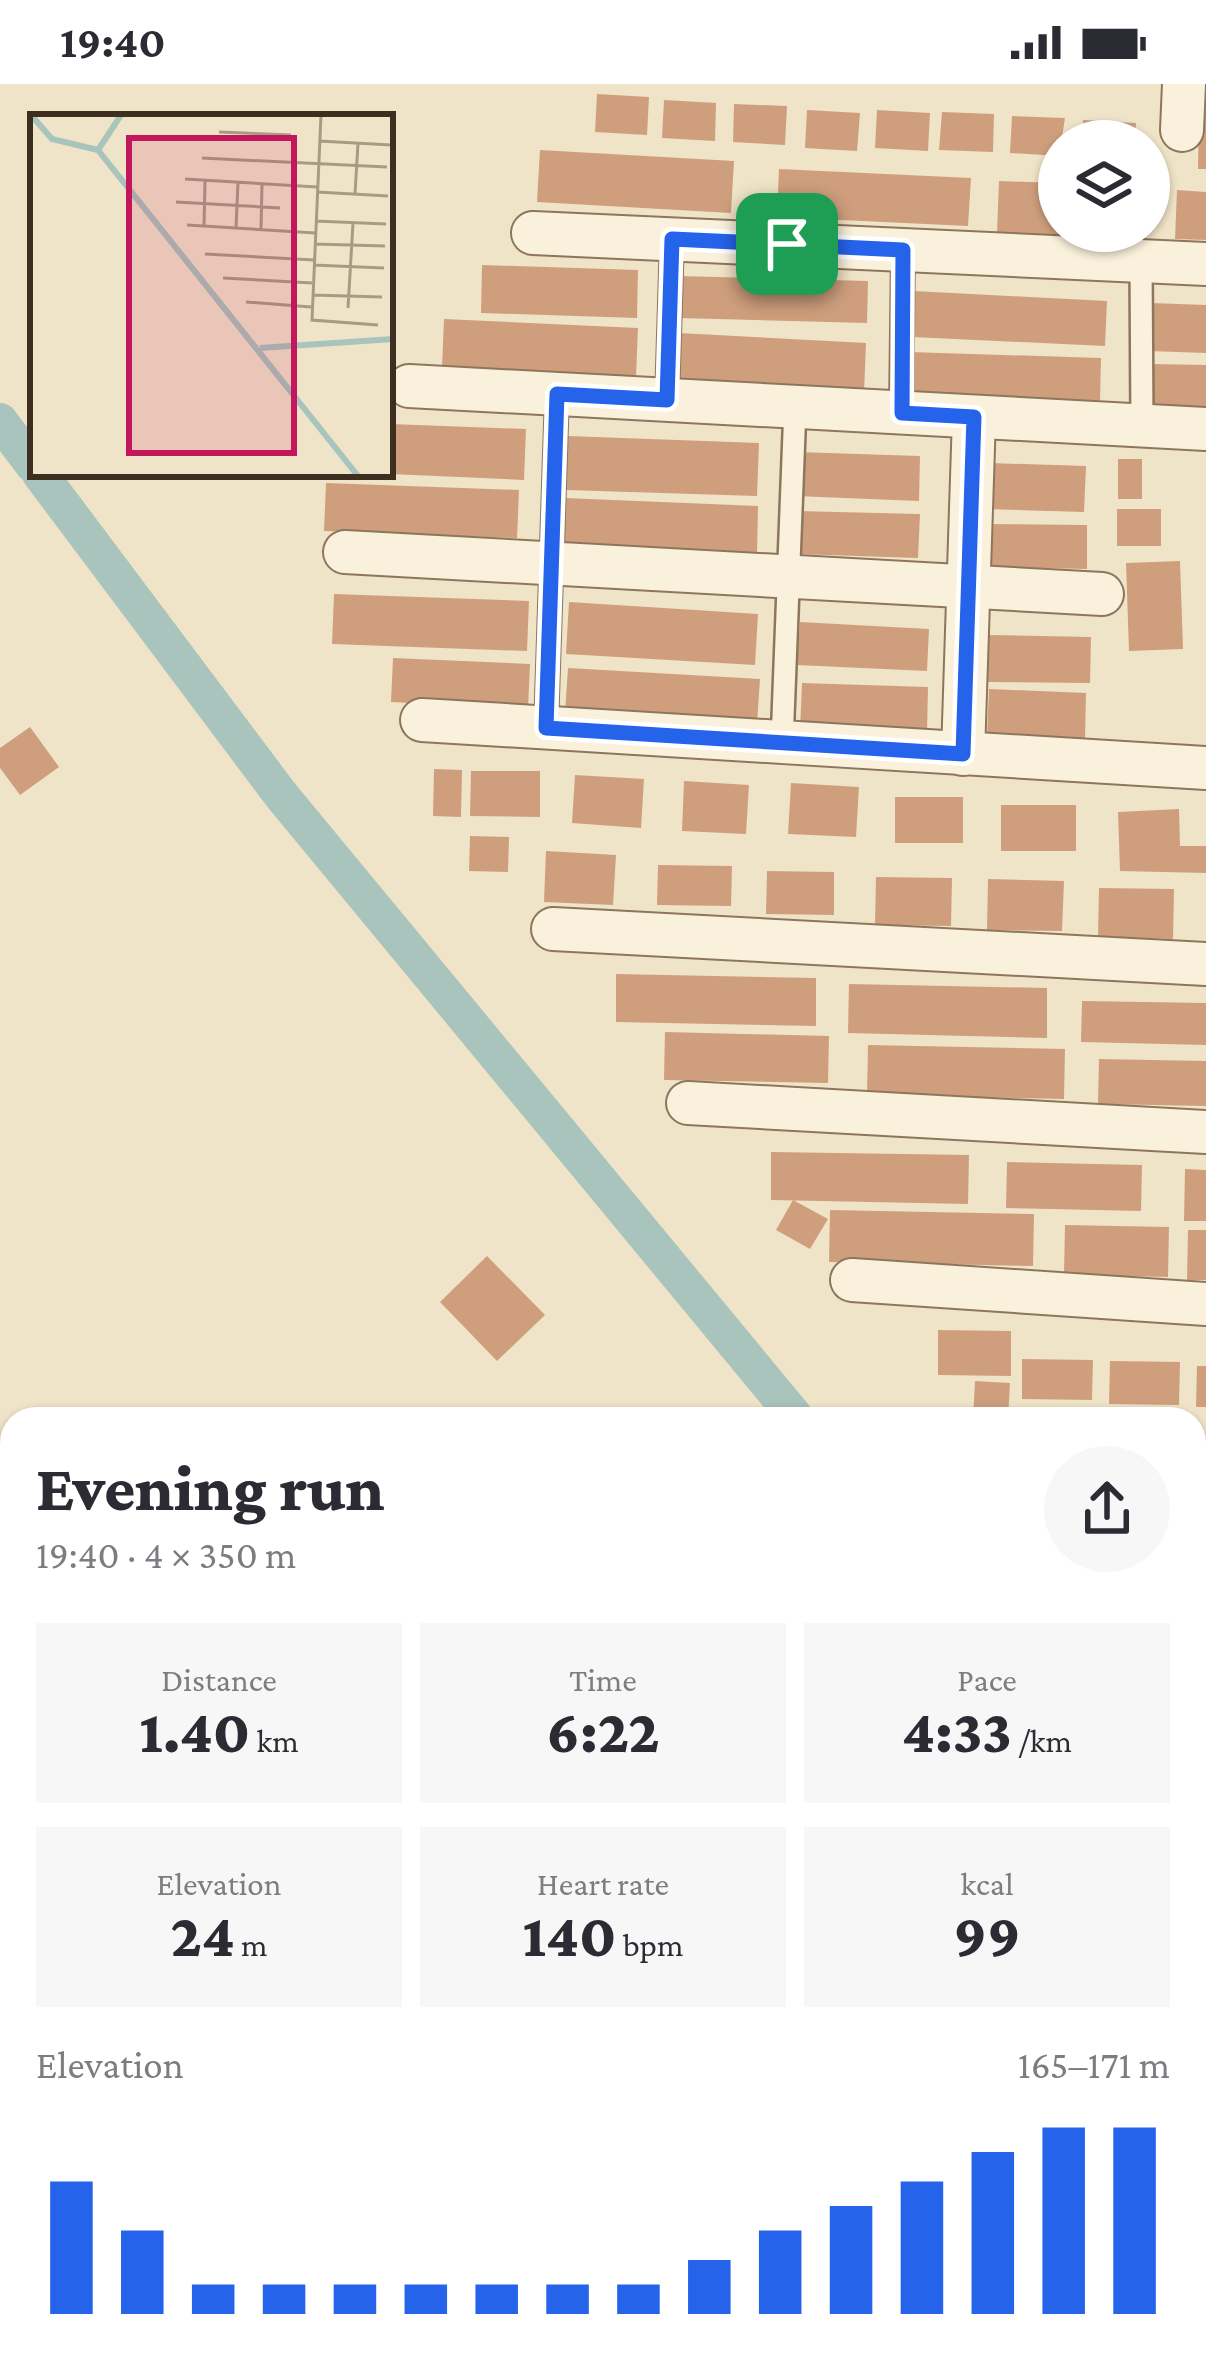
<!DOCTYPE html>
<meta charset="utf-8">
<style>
body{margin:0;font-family:"Crimson Pro",serif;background:#f7f7f7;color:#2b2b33;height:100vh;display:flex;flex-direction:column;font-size:45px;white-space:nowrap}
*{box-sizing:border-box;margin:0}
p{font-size:39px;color:#7c7c81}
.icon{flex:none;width:66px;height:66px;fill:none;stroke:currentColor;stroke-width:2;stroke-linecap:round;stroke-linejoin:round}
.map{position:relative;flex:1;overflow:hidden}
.sheet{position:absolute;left:0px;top:1323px;width:1206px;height:972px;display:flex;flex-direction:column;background:#fff;border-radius:36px 36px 0 0;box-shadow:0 3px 9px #0004}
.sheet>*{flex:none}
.buttons{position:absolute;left:1038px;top:36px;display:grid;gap:24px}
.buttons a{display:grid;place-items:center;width:132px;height:132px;border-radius:50%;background:#fff;box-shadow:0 3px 9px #0004;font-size:60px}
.pin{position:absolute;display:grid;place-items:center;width:102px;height:102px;color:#fff;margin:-51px;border-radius:24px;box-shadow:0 6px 18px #0006}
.round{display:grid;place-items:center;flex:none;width:126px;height:126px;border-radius:63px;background:#f7f7f7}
.summary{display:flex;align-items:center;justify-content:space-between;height:204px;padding:0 36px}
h1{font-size:66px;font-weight:800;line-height:90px}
.metrics{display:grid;grid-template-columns:repeat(3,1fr);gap:18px;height:204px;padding:12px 36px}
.metrics div{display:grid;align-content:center;border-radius:0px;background:#f7f7f7;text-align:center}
.metrics b{font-size:60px;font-weight:800}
.metrics small{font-size:33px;font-weight:400}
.metrics p{font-size:33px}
.chart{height:336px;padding:24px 36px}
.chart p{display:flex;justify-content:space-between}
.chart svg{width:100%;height:216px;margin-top:12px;stroke:#2563eb;stroke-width:6}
.status{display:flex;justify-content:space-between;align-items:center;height:84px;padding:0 60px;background:#fff;direction:ltr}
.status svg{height:33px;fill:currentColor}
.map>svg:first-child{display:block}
</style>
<div class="status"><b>19:40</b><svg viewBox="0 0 49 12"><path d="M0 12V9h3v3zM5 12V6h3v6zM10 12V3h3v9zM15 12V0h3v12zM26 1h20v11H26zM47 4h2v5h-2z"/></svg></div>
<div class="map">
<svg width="1206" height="2295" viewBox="0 0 1206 2295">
<rect width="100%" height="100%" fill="#f0e4c8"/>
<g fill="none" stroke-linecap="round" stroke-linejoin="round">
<g stroke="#a9c4bc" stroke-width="36">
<polyline points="0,337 33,381"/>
<polyline points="40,390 281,711 797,1335"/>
<polyline points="1194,1507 1206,1506"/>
<polyline points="1194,1825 1206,1840"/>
</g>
</g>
<g fill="#cf9f7d">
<polygon points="597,10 649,13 647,51 595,48"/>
<polygon points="664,16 716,19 715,57 662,54"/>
<polygon points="734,20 787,22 785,61 733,58"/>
<polygon points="807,26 860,29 857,67 805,64"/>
<polygon points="877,26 930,29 928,67 875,64"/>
<polygon points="1199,27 1206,28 1206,85 1198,85"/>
<polygon points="942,28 994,30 993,68 939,66"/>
<polygon points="1012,32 1065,34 1059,72 1010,69"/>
<polygon points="1083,36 1136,39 1135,57 1082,57"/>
<polygon points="540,66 734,77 731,129 537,118"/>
<polygon points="779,85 971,94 968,142 777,133"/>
<polygon points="999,97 1059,99 1059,147 1135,147 1135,154 997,150"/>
<polygon points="1177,106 1206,108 1206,156 1175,155"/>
<polygon points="482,181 638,186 637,234 481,229"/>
<polygon points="679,192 868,197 867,239 679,234"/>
<polygon points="914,207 1107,217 1105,262 912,253"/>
<polygon points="1151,219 1206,221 1206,269 1149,267"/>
<polygon points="444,235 638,244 636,293 442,283"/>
<polygon points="679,249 866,259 864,309 677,299"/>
<polygon points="909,268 1101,274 1100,318 908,311"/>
<polygon points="1151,280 1206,281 1206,325 1150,324"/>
<polygon points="390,340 526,345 524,396 390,390"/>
<polygon points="568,352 759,359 757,412 566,406"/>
<polygon points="797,368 920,372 919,417 795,412"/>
<rect x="1118" y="375" width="24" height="40"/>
<polygon points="989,379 1086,382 1084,428 987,425"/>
<polygon points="326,399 519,406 517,454 324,447"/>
<polygon points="565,414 758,422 757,470 563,463"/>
<rect x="1117" y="425" width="44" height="37"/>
<polygon points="796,427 920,430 918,474 794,470"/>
<polygon points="984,440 1087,441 1087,485 984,483"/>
<polygon points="1180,477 1183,565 1129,567 1126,479"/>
<polygon points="334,510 529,517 527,567 332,560"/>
<polygon points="569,518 758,530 755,581 566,570"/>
<polygon points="800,538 929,545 927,587 797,581"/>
<polygon points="987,551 1091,553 1090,599 987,598"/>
<polygon points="393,574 530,580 528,625 391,618"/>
<polygon points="568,584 760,595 757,640 565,629"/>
<polygon points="802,599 928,603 927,649 800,646"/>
<polygon points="989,605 1086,609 1085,656 987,653"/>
<polygon points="30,643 59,683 20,711 0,684 0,664"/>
<polygon points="434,685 462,686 461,733 433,732"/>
<polygon points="471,687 540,687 540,733 470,732"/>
<polygon points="575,691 644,695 641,744 572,739"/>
<polygon points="684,697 749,701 746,750 682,747"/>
<polygon points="791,699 859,703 856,753 788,750"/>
<rect x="895" y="713" width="68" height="46"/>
<rect x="1001" y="721" width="75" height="46"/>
<polygon points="1179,725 1180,762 1206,762 1206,789 1120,787 1118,728"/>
<polygon points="470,752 509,753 508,788 469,787"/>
<polygon points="546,767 616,771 613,821 544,818"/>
<polygon points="658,781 732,782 731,822 657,821"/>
<polygon points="767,787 834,788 834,831 766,830"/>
<polygon points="876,793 952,794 951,842 875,841"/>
<polygon points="988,795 1064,797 1062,847 987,846"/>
<polygon points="1099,804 1174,805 1173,855 1098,853"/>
<polygon points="616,890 816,894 816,942 616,938"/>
<polygon points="849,900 1047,904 1047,954 848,949"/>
<polygon points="1082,917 1206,919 1206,961 1081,958"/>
<polygon points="665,948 829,952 828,999 664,996"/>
<polygon points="868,961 1065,965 1064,1015 867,1011"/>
<polygon points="1099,975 1206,977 1206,1022 1098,1020"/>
<polygon points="771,1068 969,1071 968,1120 771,1116"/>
<polygon points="1007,1078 1142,1081 1141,1127 1006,1124"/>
<polygon points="1185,1085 1206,1086 1206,1137 1184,1137"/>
<polygon points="793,1116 828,1135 810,1165 776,1146"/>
<polygon points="830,1126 1034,1130 1033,1182 829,1178"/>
<polygon points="1065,1141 1169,1143 1168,1193 1064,1191"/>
<polygon points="1188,1146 1206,1146 1206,1196 1187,1196"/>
<polygon points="487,1172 545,1231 497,1277 440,1218"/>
<polygon points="938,1246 1011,1247 1011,1292 938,1291"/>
<polygon points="1022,1275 1093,1276 1092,1316 1022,1315"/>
<polygon points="1110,1277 1180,1278 1179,1321 1109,1320"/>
<polygon points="1197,1282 1206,1282 1206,1323 1196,1323"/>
<polygon points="975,1297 1010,1299 1008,1335 973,1335"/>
</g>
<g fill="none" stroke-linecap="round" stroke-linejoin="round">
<defs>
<g id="lane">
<polyline points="1141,177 1142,342"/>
<polyline points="667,316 672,155"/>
<polyline points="901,329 903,166"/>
<polyline points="546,644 557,310"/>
<polyline points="782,659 795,323"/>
</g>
<g id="street">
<polyline points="1182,46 1184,0"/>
<polyline points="533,149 1206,180"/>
<polyline points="409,302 1206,345"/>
<polyline points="345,468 1102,510"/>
<polyline points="422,636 1206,684"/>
<polyline points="963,670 974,333"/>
<polyline points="553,845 1206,880"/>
<polyline points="688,1019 1206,1048"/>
<polyline points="852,1196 1206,1220"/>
</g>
</defs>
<use href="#lane" stroke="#8d765c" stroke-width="26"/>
<use href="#street" stroke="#8d765c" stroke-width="46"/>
<use href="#lane" stroke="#faf1dc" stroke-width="21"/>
<use href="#street" stroke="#faf1dc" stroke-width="42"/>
</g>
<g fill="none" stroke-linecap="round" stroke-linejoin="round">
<defs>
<polygon id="route" points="672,155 903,166 902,329 974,333 963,670 546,644 557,310 667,316"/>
</defs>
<use href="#route" stroke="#fff" stroke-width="24"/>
<use href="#route" stroke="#2563eb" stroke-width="15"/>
</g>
<g transform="translate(30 30)">
<rect width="363" height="363" fill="#f0e4c8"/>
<path fill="none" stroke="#a9c4bc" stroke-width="6" d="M1,1L22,25L68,36M91,1L68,36L328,362M230,234L363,225"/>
<path fill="none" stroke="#a89b85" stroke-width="3" d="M291,1L282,206L348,211M189,18L261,21M289,27L361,31M172,44L357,53M155,65L287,73M287,78L358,82M325,80L328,29M146,88L250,94M285,107L356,110M157,111L285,119M174,112L175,67M206,114L208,68M231,116L232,70M284,130L355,132M175,140L284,146M283,151L354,154M193,164L282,169M282,181L352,183M216,188L281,193M318,194L323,109"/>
<path fill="#c2185b" fill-opacity="0.15" stroke="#c2185b" stroke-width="6" d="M99,24H264V339H99Z"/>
<rect width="363" height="363" fill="none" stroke="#3d2e20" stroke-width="6"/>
</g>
</svg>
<div class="buttons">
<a><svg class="icon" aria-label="layers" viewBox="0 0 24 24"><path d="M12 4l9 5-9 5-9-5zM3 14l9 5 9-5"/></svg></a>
</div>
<div class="pin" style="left:787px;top:160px;background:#1e9e55"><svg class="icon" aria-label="arrive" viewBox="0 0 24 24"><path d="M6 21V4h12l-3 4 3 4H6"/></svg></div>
<section class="sheet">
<div class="summary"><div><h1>Evening run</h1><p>19:40 · 4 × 350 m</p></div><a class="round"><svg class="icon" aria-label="share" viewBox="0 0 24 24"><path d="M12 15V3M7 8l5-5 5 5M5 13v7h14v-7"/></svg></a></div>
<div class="metrics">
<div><p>Distance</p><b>1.40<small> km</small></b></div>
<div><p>Time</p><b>6:22</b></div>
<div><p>Pace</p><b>4:33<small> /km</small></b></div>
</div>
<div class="metrics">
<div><p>Elevation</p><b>24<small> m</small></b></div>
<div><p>Heart rate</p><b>140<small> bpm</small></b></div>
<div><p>kcal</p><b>99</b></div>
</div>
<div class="chart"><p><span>Elevation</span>165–171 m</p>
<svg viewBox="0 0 160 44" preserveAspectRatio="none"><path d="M5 44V17M15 44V27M25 44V38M35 44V38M45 44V38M55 44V38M65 44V38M75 44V38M85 44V38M95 44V33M105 44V27M115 44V22M125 44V17M135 44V11M145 44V6M155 44V6"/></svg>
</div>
</section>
</div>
